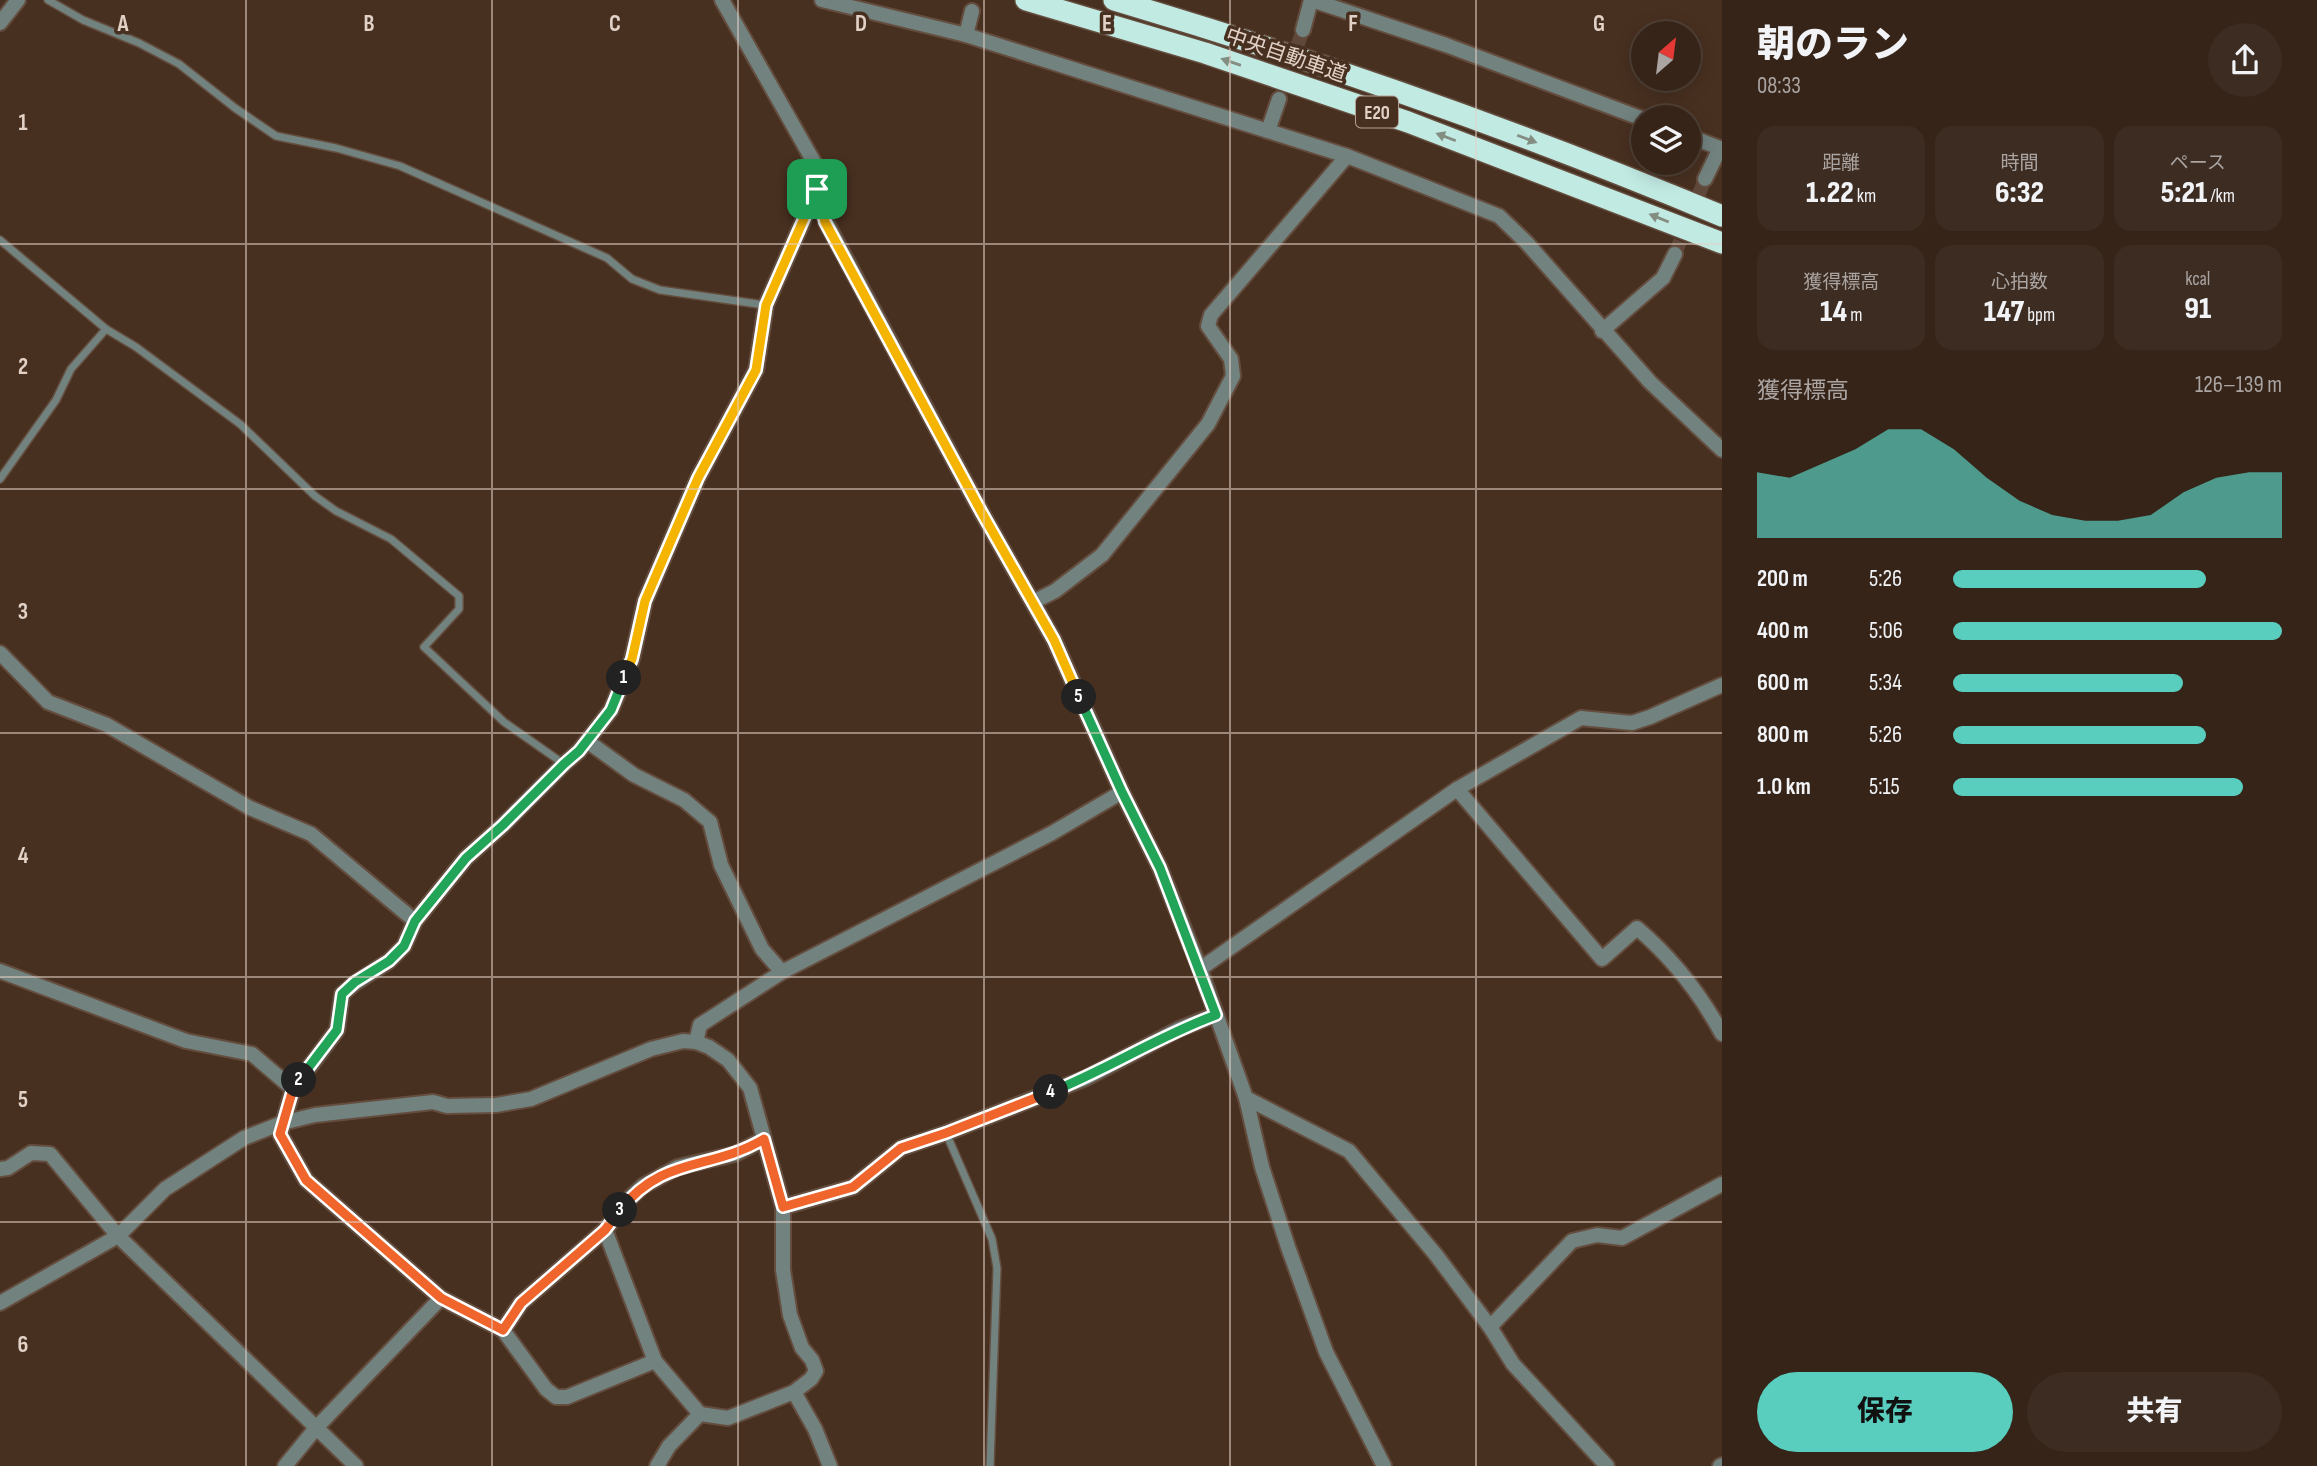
<!DOCTYPE html>
<html lang="ja">
<meta charset="utf-8">
<style>
body{margin:0;font-family:"Sofia Sans Condensed","Noto Sans JP",sans-serif;background:#3d2c21;color:#f1f3f6;height:100vh;display:flex;flex-direction:column;font-size:26px;white-space:nowrap}
*{box-sizing:border-box;margin:0}
p{font-size:23px;color:#aaa4a2}
.icon{flex:none;width:38px;height:38px;fill:none;stroke:currentColor;stroke-width:2;stroke-linecap:round;stroke-linejoin:round}
.map{position:relative;flex:1;overflow:hidden}
.drawer{display:flex;flex-direction:column;background:#362418;width:595px}
.drawer>*{flex:none}
.needle{width:46px;rotate:28deg}
.buttons{position:absolute;left:1631px;top:21px;display:grid;gap:14px}
.buttons a{display:grid;place-items:center;width:70px;height:70px;border-radius:50%;background:#362418;box-shadow:0 4px 18px #0003,0 0 0 2px #504137;font-size:35px}
.pin{position:absolute;display:grid;place-items:center;width:60px;height:60px;color:#fff;margin:-30px;border-radius:14px;box-shadow:0 4px 10px #0006}
.km{position:absolute;width:35px;height:35px;margin:-18px;border-radius:50%;background:#222;color:#fff;font-size:19px;line-height:35px;text-align:center}
.round{display:grid;place-items:center;flex:none;width:74px;height:74px;border-radius:37px;background:#3d2c21}
.summary{display:flex;align-items:center;justify-content:space-between;height:119px;padding:0 35px}
h1{font-size:38px;font-weight:800;line-height:52px}
.metrics{display:grid;grid-template-columns:repeat(3,1fr);gap:10px;height:119px;padding:7px 35px}
.metrics div{display:grid;align-content:center;border-radius:18px;background:#3d2c21;text-align:center}
.metrics b{font-size:30px;font-weight:800}
.metrics small{font-size:19px;font-weight:400}
.metrics p{font-size:19px}
.chart{height:196px;padding:14px 35px}
.chart p{display:flex;justify-content:space-between}
.chart svg{width:100%;height:126px;margin-top:7px;fill:#59cebf;opacity:.7}
.action{display:flex;gap:14px;margin-top:auto;padding:14px 35px}
.action a{flex:1;height:80px;border-radius:42px;background:#59cebf;color:#111;font-size:28px;font-weight:800;line-height:80px;text-align:center}
.action a+a{background:#3d2c21;color:#f1f3f6}
ul{padding:0 35px;list-style:none;font-size:23px}
li{display:grid;grid-template-columns:112px 84px 1fr;align-items:center;height:52px}
li i{height:18px;border-radius:9px;background:#59cebf}
main{display:flex;flex:1;min-height:0}
.map>svg:first-child{display:block}
</style>
<main>
<div class="map">
<svg width="1722" height="1466" viewBox="0 0 1722 1466">
<rect width="100%" height="100%" fill="#483020"/>
<g fill="none" stroke-linecap="round" stroke-linejoin="round">
<g stroke="#5f4839" stroke-width="14" stroke-dasharray="14 7" stroke-linecap="butt">
<polyline points="1282,88 1303,30"/>
<polyline points="1675,254 1705,179"/>
</g>
<defs>
<g id="service">
<polyline points="48,0 83,20 139,43 179,64 235,108 276,136 336,148 400,166 607,258 632,279 660,290 765,305"/>
<polyline points="0,240 106,329 71,369 56,400 0,479"/>
<polyline points="106,329 136,347 240,424 315,496 336,511 391,539 459,596 459,609 424,647 504,722 564,764"/>
<polyline points="946,1133 992,1239 997,1268 990,1466"/>
</g>
<g id="minor">
<polyline points="822,0 966,35 1268,131 1347,156 1499,216 1526,242 1650,382 1722,450"/>
<polyline points="1312,0 1446,45 1643,119"/>
<polyline points="0,23 18,0"/>
<polyline points="1303,30 1311,0"/>
<polyline points="966,35 972,11"/>
<polyline points="1268,131 1279,99"/>
<polyline points="1689,136 1722,149"/>
<polyline points="1705,179 1720,148"/>
<polyline points="1602,331 1663,278 1675,254"/>
<polyline points="1033,602 1055,591 1102,555 1208,424 1233,376 1231,359 1208,326 1211,315 1347,156"/>
<polyline points="0,653 48,702 107,725 250,808 311,834 415,921"/>
<polyline points="587,741 634,775 684,800 710,822 721,865 762,949 782,972"/>
<path d="M1457,789L1602,959L1637,928C1671,957 1701,995 1722,1034"/>
<polyline points="0,971 186,1041 252,1054 293,1089"/>
<polyline points="696,1042 700,1025 782,972 1052,833 1122,792"/>
<polyline points="1246,1098 1349,1151 1436,1255 1490,1327 1513,1364 1607,1466"/>
<polyline points="0,1169 8,1168 31,1153 50,1154 118,1236 356,1466"/>
<polyline points="783,1207 853,1187 901,1148 946,1133 1086,1078 1179,1029 1215,1015"/>
<polyline points="605,1230 655,1361"/>
<polyline points="0,1303 118,1236 165,1189 244,1138 282,1123 315,1115 433,1102 447,1106 496,1105 531,1099 651,1049 683,1041 696,1042 709,1047 728,1060 750,1088 783,1207 783,1270 790,1315 802,1348 812,1360 816,1371 811,1379 794,1392 728,1418 700,1414 669,1446 657,1466"/>
<polyline points="1490,1327 1572,1241 1597,1235 1622,1238 1722,1184"/>
<polyline points="503,1330 521,1303 605,1230 629,1199 643,1186 678,1167 735,1154 764,1139"/>
<polyline points="794,1392 815,1429 830,1466"/>
<polyline points="700,1414 655,1361 567,1397 556,1397 546,1389 503,1330 441,1298 306,1180 280,1134 293,1089 337,1030 342,994 355,983 389,961 404,946 415,921 466,858 503,825 564,764 579,751 611,710 632,659 645,601 698,478 756,370 766,305 817,189"/>
<polyline points="285,1466 316,1428 441,1298"/>
<polyline points="1384,1466 1326,1352 1288,1247 1262,1167 1246,1098 1200,969 1457,789 1581,718 1632,723 1650,717 1722,685"/>
</g>
<g id="tertiary">
<polyline points="722,0 815,164 817,189 826,222 982,513 1054,640 1122,792 1160,868 1200,969"/>
<polyline points="1720,1466 1722,1465"/>
</g>
<g id="motorway">
<polyline points="1026,0 1205,53 1408,122 1722,243"/>
<path d="M1114,0C1320,61 1524,133 1722,216"/>
</g>
</defs>
<use href="#service" stroke="#644d3e" stroke-width="10"/>
<use href="#minor" stroke="#644d3e" stroke-width="18"/>
<use href="#tertiary" stroke="#644d3e" stroke-width="18"/>
<use href="#motorway" stroke="#644d3e" stroke-width="24"/>
<use href="#service" stroke="#71827f" stroke-width="7"/>
<use href="#minor" stroke="#71827f" stroke-width="14"/>
<use href="#tertiary" stroke="#71827f" stroke-width="14"/>
<use href="#motorway" stroke="#c1eae3" stroke-width="21"/>
</g>
<defs><path id="oneway-solid" d="M-6-.8H1V-3.2L6.5 0L1 3.2V.8H-6Z" transform="scale(1.75)"/></defs>
<g fill="#848d82">
<use href="#oneway-solid" transform="translate(1231 62) rotate(-161)"/>
<use href="#oneway-solid" transform="translate(1446 137) rotate(-159)"/>
<use href="#oneway-solid" transform="translate(1527 139) rotate(21)"/>
<use href="#oneway-solid" transform="translate(1659 218) rotate(-158)"/>
</g>
<g fill="none" stroke-linecap="round" stroke-linejoin="round">
<defs>
<polyline id="split-1" points="624,678 632,659 645,601 698,478 756,370 766,305 817,189"/>
<polyline id="split-2" points="299,1080 337,1030 342,994 355,982 389,961 404,946 415,921 466,858 503,825 564,764 579,751 611,710 624,678"/>
<polyline id="split-3" points="299,1080 293,1089 280,1134 306,1180 441,1298 503,1330 521,1303 605,1230 620,1210"/>
<path id="split-4" d="M620,1210C664,1155 710,1171 764,1139L783,1207L853,1187L901,1148L946,1133L1051,1092"/>
<path id="split-5" d="M1051,1092C1108,1069 1159,1036 1216,1015L1160,868L1122,792L1079,697"/>
<polyline id="split-6" points="817,189 825,222 982,513 1054,640 1079,697"/>
</defs>
<use href="#split-1" stroke="#fff" stroke-width="14"/>
<use href="#split-2" stroke="#fff" stroke-width="14"/>
<use href="#split-3" stroke="#fff" stroke-width="14"/>
<use href="#split-4" stroke="#fff" stroke-width="14"/>
<use href="#split-5" stroke="#fff" stroke-width="14"/>
<use href="#split-6" stroke="#fff" stroke-width="14"/>
<use href="#split-1" stroke="#f5b400" stroke-width="9"/>
<use href="#split-2" stroke="#22a559" stroke-width="9"/>
<use href="#split-3" stroke="#f0652b" stroke-width="9"/>
<use href="#split-4" stroke="#f0652b" stroke-width="9"/>
<use href="#split-5" stroke="#22a559" stroke-width="9"/>
<use href="#split-6" stroke="#f5b400" stroke-width="9"/>
</g>
<path fill="none" stroke="#e1d1c7" stroke-width="2" stroke-opacity="0.55" d="M246,0V1466M492,0V1466M738,0V1466M984,0V1466M1230,0V1466M1476,0V1466M0,244H1722M0,489H1722M0,733H1722M0,977H1722M0,1222H1722"/>
<g text-anchor="middle" stroke-width="7" stroke-linejoin="round" paint-order="stroke">
<rect fill="#483020" stroke="#b3a195" stroke-width="2" x="1356" y="96.5" width="42" height="31" rx="5"/>
<g font-size="19" font-weight="bold" fill="#e1d1c7">
<text x="1377" y="119">E20</text>
</g>
<g font-size="21" fill="#e1d1c7" stroke="#483020">
<text transform="translate(1286 55) rotate(19)" y="7">中央自動車道</text>
</g>
</g>
<g font-size="23" text-anchor="middle" font-weight="bold" fill="#e1d1c7" stroke="#483020" stroke-width="7" stroke-linejoin="round" paint-order="stroke">
<text x="123" y="31">A</text>
<text x="369" y="31">B</text>
<text x="615" y="31">C</text>
<text x="861" y="31">D</text>
<text x="1107" y="31">E</text>
<text x="1353" y="31">F</text>
<text x="1599" y="31">G</text>
<text x="23" y="130">1</text>
<text x="23" y="374">2</text>
<text x="23" y="619">3</text>
<text x="23" y="863">4</text>
<text x="23" y="1107">5</text>
<text x="23" y="1352">6</text>
</g>
</svg>
<div class="buttons">
<a><svg class="needle" viewBox="-14 -14 28 28"><path d="M0-13l5 13h-10z" fill="#e53935"/><path d="M0 13l5-13h-10z" fill="#aaa4a2"/></svg></a>
<a><svg class="icon" aria-label="layers" viewBox="0 0 24 24"><path d="M12 4l9 5-9 5-9-5zM3 14l9 5 9-5"/></svg></a>
</div>
<div class="pin" style="left:817px;top:189px;background:#1e9e55"><svg class="icon" aria-label="arrive" viewBox="0 0 24 24"><path d="M6 21V4h12l-3 4 3 4H6"/></svg></div>
<b class="km" style="left:624px;top:678px">1</b>
<b class="km" style="left:299px;top:1080px">2</b>
<b class="km" style="left:620px;top:1210px">3</b>
<b class="km" style="left:1051px;top:1092px">4</b>
<b class="km" style="left:1079px;top:697px">5</b>
</div>
<section class="drawer">
<div class="summary"><div><h1>朝のラン</h1><p>08:33</p></div><a class="round"><svg class="icon" aria-label="share" viewBox="0 0 24 24"><path d="M12 15V3M7 8l5-5 5 5M5 13v7h14v-7"/></svg></a></div>
<div class="metrics">
<div><p>距離</p><b>1.22<small> km</small></b></div>
<div><p>時間</p><b>6:32</b></div>
<div><p>ペース</p><b>5:21<small> /km</small></b></div>
</div>
<div class="metrics">
<div><p>獲得標高</p><b>14<small> m</small></b></div>
<div><p>心拍数</p><b>147<small> bpm</small></b></div>
<div><p>kcal</p><b>91</b></div>
</div>
<div class="chart"><p><span>獲得標高</span>126–139 m</p>
<svg viewBox="0 0 160 44" preserveAspectRatio="none"><path d="M0 44V21L10 23L20 18L30 13L40 6L50 6L60 13L70 23L80 31L90 36L100 38L110 38L120 36L130 28L140 23L150 21L160 21V44z"/></svg>
</div>
<ul>
<li><b>200 m</b>5:26<i style="width:77%"></i></li>
<li><b>400 m</b>5:06<i style="width:100%"></i></li>
<li><b>600 m</b>5:34<i style="width:70%"></i></li>
<li><b>800 m</b>5:26<i style="width:77%"></i></li>
<li><b>1.0 km</b>5:15<i style="width:88%"></i></li>
</ul>
<div class="action"><a>保存</a><a>共有</a></div>
</section>
</main>
